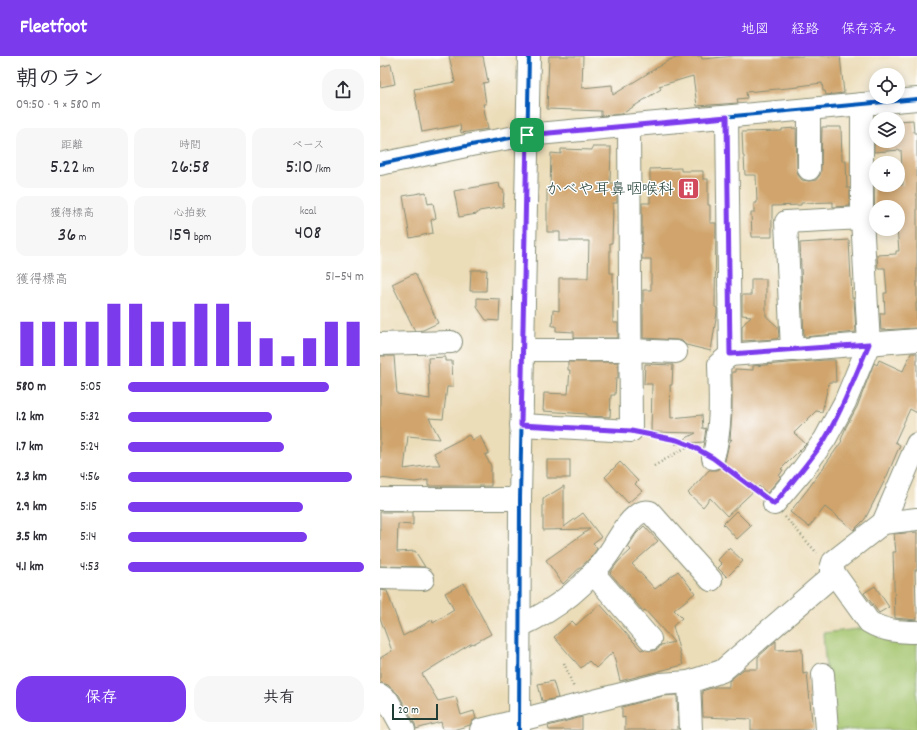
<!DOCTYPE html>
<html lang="ja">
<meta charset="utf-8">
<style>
body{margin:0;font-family:Dekko,"Klee One",sans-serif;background:#f7f7f7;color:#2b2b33;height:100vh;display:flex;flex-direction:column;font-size:15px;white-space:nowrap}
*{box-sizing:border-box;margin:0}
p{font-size:13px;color:#7c7c81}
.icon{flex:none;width:22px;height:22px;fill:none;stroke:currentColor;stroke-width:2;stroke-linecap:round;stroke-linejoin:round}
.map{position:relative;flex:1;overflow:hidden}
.sheet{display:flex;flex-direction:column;background:#fff;width:380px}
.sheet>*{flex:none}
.buttons{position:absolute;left:489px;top:12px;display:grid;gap:8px}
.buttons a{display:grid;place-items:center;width:36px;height:36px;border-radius:50%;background:#fff;box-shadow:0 2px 10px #0003;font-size:20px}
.scale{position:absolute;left:12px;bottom:10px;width:46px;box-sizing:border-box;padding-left:4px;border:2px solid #1f3d34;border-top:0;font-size:11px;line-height:14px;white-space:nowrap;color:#1f3d34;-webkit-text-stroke:3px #fff;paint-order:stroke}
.pin{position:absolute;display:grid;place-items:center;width:34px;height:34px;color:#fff;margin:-17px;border-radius:8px;box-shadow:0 2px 6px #0006}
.round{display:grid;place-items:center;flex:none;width:42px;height:42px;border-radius:16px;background:#f7f7f7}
.overview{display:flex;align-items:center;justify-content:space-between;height:68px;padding:0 16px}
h1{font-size:22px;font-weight:600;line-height:30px}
.metrics{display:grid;grid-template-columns:repeat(3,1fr);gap:6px;height:68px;padding:4px 16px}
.metrics div{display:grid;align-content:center;border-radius:10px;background:#f7f7f7;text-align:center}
.metrics b{font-size:20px;font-weight:600}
.metrics small{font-size:11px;font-weight:400}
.metrics p{font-size:11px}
.chart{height:112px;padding:8px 16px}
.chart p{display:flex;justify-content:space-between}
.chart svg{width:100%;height:72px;margin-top:4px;stroke:#7c3aed;stroke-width:6}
.action{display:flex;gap:8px;margin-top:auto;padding:8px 16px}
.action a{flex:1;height:46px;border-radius:16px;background:#7c3aed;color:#fff;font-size:16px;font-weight:600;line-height:46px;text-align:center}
.action a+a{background:#f7f7f7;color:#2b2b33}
ul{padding:0 16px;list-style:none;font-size:13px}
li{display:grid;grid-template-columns:64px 48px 1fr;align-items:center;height:30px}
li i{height:10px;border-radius:5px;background:#7c3aed}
header{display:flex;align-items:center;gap:24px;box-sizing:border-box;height:56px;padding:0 20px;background:#7c3aed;color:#fff}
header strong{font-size:19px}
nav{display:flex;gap:22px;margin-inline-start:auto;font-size:14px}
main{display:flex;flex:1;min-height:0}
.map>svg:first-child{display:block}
</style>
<header>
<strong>Fleetfoot</strong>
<nav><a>地図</a><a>経路</a><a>保存済み</a></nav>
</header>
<main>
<section class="sheet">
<div class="overview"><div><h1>朝のラン</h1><p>09:50 · 9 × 580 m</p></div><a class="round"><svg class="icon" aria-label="share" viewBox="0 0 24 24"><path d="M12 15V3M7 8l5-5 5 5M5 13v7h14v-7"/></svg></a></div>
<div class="metrics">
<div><p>距離</p><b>5.22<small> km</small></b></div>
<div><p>時間</p><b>26:58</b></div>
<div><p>ペース</p><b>5:10<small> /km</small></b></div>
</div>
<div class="metrics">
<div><p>獲得標高</p><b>36<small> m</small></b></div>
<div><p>心拍数</p><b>159<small> bpm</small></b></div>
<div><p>kcal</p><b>408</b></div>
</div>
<div class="chart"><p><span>獲得標高</span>51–54 m</p>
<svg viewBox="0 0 160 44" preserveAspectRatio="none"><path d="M5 44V17M15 44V17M25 44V17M35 44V17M45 44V6M55 44V6M65 44V17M75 44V17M85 44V6M95 44V6M105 44V17M115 44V27M125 44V38M135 44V27M145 44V17M155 44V17"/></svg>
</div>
<ul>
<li><b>580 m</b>5:05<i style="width:85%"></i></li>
<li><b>1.2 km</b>5:32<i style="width:61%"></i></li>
<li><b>1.7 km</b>5:24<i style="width:66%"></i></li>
<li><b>2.3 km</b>4:56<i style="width:95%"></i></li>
<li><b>2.9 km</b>5:15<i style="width:74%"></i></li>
<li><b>3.5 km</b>5:14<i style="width:76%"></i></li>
<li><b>4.1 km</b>4:53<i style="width:100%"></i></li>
</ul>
<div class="action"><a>保存</a><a>共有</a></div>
</section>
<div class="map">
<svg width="537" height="674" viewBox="0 0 537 674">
<rect width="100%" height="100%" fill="#fff"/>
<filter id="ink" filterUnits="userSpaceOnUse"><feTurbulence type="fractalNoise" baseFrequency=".025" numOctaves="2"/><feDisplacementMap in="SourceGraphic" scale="8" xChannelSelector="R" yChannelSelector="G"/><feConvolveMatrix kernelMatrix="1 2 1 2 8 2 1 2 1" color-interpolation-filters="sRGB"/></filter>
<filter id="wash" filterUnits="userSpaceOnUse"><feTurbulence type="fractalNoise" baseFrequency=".012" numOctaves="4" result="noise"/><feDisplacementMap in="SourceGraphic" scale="16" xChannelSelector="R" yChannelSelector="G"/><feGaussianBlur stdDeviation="0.9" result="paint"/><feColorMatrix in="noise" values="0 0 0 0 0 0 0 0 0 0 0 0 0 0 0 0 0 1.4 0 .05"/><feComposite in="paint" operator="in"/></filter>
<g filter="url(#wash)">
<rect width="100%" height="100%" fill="#ecddb9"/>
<polygon fill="#a5c56e" stroke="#628151" points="487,572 537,583 537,674 451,674 443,577"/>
<g id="blocks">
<g fill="#d0a46c">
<polygon points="69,0 103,0 108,26 103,27 106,48 103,48 108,73 81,77 80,69 42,76 34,33 75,26"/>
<polygon points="169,0 203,0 202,32 232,29 233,39 289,4 303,0 321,0 322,3 355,0 460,0 464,37 446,39 445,35 443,35 442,27 419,30 419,31 366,36 367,42 357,43 358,47 317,50 313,20 279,30 281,33 242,58 221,60 221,55 167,53"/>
<polygon points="11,8 15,28 0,31 0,11"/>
<polygon points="533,64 534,77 537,77 537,247 536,247 537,272 501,274 500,257 505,257 504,237 507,237 505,212 498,212 497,199 516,198 516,195 519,195 517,173 518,151 496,151 496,167 495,167 494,129 523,129 521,94 494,96 494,71 496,71 496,85 518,85 518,65"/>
<polygon points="442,71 461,71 462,105 466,105 467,132 470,132 470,150 453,151 453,146 421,147 421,149 392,150 392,181 372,181 371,157 374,157 374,147 377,147 376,119 365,119 364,100 363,100 362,76 402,75 402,73 416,72 417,113 418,119 422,124 429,125 436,124 440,119 441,113"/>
<polygon points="212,91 231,91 230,127 237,127 237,147 233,147 232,187 230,187 230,217 233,217 233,267 238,267 238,282 194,282 194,276 176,275 176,270 172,270 173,254 179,255 179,222 208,222 209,185 180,185 180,176 167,176 167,134 170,134 171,97 181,98 181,93 212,94"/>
<polygon points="301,112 301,115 323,115 323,123 328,123 328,149 330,149 330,167 336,167 335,251 337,252 337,256 331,295 306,289 302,285 297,284 263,282 263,234 271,234 271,203 262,203 262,147 270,147 270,113"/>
<polygon points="119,127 120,132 124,135 123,151 99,155 97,158 79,161 74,135"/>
<polygon points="46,136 48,148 53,147 56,162 51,164 53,177 30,182 23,140"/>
<polygon points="469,184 472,242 474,242 476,276 424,281 420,187"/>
<polygon points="91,214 107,214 106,235 90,235"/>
<polygon points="35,217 58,267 43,274 35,275 12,228"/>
<polygon points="371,223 386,223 386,260 398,271 399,280 397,283 362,285 362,270 371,260 362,259 362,239 371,239"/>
<polygon points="97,242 120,243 119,265 106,264 97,251"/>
<polygon points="531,297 537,297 537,357 530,353 515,386 520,389 507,420 485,463 474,474 445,451 429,471 410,456 428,433 462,385 461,384 466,371 477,351 494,307 497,309 499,304 523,315"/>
<polygon points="0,300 14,300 17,338 50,343 48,302 65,301 65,305 72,305 73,331 67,331 63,363 49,362 60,383 28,380 24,413 51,409 60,409 54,397 89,379 92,384 100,380 109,397 105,399 111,410 111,430 48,430 48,424 35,426 0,422"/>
<polygon points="445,304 455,304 456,326 449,326 442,356 436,355 414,377 426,388 401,413 403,414 399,420 401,421 387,437 379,430 347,460 330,442 323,451 308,437 329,414 337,414 342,410 345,405 349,387 352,383 350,384 352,356 352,316 355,316 355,313 373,314 373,310"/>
<polygon points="188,306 238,306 238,322 236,322 235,339 231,339 230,361 207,360 207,358 163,355 164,337 188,338 190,314 188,314"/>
<polygon points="265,308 293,309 292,329 290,329 291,362 322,359 323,373 326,372 324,386 295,388 316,377 271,376 272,328 264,328"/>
<rect x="167" y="404" width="23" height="18"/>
<polygon points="240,406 258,425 255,428 262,435 248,447 225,421"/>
<polygon points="184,430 184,471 203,457 221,481 213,487 217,493 211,501 183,528 166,504 210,473 163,474 163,443"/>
<polygon points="356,455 371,470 357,483 343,468"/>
<polygon points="0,456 33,456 33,469 18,468 17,496 35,495 45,511 0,510"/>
<polygon points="264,470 278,485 252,508 275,533 298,515 315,537 294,554 302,562 293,570 303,609 240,625 233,596 216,612 209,605 201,612 174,581 192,565 196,569 220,548 261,594 264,593 273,595 278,593 281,589 294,586 265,554 263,555 230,517 238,506 251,494 248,491 256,478"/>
<polygon points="537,476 537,514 535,514 536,550 537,550 537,564 515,562 513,496 516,496 514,478"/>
<polygon points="349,492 363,505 347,521 338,512 342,508 338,504"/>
<polygon points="84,527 111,578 93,588 92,587 42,618 58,645 76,641 81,659 94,655 96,663 92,665 90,669 73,674 63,674 61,666 36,673 35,668 19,639 8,629 2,627 0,624 0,602 12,595 0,562 0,534 7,535 23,580 52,564 53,567 74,554 65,537"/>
<polygon points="495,530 509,551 499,557 484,537"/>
<polygon points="396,585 396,594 422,593 423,618 427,617 433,674 371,674 371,663 323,661 322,635 335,631 349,631 349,625 364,613 378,613 378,601"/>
<polygon points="173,625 178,642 162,645 158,628"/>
<polygon points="297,639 298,674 245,674 245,661 242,662 242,651 283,640"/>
<polygon points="202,661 202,674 169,674 168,670"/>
</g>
</g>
</g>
<g filter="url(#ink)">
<use href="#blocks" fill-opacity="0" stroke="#868d76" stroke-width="1"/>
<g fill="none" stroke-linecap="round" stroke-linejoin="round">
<defs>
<g id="minor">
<polyline points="429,53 429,113"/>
<polyline points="347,61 350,299 537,284"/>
<polyline points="0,108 91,89 147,79 537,43"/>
<polyline points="0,288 71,286"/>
<polyline points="143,294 251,294 296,296"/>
<polyline points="412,294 406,166 482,162"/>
<polyline points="141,369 251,375 249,70"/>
<path d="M333,402C342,370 340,341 339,308L350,299"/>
<polyline points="0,443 140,443"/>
<polyline points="394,448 421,416 445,383 465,346 489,288 482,162 482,48"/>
<polyline points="503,467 537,463"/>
<path d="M451,513L489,566C504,575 520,576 537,576"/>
<polyline points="213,517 270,583"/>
<polyline points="0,522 43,523"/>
<path d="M140,570C175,554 207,529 229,497C238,485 253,451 270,456L331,524"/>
<polyline points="443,618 447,674"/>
<polyline points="0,639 8,645 24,674"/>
<polyline points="101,674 281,628 309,626"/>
<polyline points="139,674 140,443 149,0"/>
<polyline points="311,674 309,626 342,615 452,520 451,513 453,506 503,467 537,388"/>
</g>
</defs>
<use href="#minor" stroke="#868d76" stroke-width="24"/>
<g stroke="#868d76" stroke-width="2.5" stroke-dasharray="1 3" stroke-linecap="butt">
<polyline points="267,378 297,384 318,393"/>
<polyline points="274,410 310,389"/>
<polyline points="347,412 380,437"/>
<polyline points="405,461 437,497"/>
<polyline points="184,607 194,632"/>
</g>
<use href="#minor" stroke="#fff" stroke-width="22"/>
<defs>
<g id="cycleway">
<polyline points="0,108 91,89 147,79 537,43"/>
<polyline points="139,674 140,443 149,0"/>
</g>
</defs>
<use href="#cycleway" stroke="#fff" stroke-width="6"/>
<use href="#cycleway" stroke="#0057b8" stroke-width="4"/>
</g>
</g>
<g fill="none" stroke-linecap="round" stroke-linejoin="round" filter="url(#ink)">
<defs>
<path id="route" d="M347,61L350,298L489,288C475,320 463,353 445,383C430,406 411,427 394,448L333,402L310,389L297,384L251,375L141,369L147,79Z"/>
</defs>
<use href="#route" stroke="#fff" stroke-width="8"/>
<use href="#route" stroke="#7c3aed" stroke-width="5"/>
</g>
<defs>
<symbol id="building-square" viewBox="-11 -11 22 22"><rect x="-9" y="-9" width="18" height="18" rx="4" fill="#d1495b" stroke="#fff"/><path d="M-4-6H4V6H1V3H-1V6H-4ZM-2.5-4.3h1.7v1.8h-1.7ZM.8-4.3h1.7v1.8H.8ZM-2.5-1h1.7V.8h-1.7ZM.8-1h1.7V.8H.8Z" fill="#fff"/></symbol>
</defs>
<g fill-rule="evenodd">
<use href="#building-square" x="296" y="120" width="25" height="25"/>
</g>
<g text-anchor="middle" stroke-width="3" stroke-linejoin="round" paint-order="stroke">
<g font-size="16" fill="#1f3d34" stroke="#fff" text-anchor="end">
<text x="294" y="138">かべや耳鼻咽喉科</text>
</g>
</g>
</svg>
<div class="buttons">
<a><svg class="icon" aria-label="locate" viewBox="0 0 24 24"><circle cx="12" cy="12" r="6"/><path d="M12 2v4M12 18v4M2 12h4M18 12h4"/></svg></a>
<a><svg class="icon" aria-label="layers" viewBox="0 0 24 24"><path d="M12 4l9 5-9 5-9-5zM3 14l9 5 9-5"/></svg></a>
<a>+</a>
<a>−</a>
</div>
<div class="scale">20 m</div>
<div class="pin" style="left:147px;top:79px;background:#1e9e55"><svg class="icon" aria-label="arrive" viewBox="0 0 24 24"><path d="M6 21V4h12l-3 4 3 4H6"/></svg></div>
</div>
</main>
